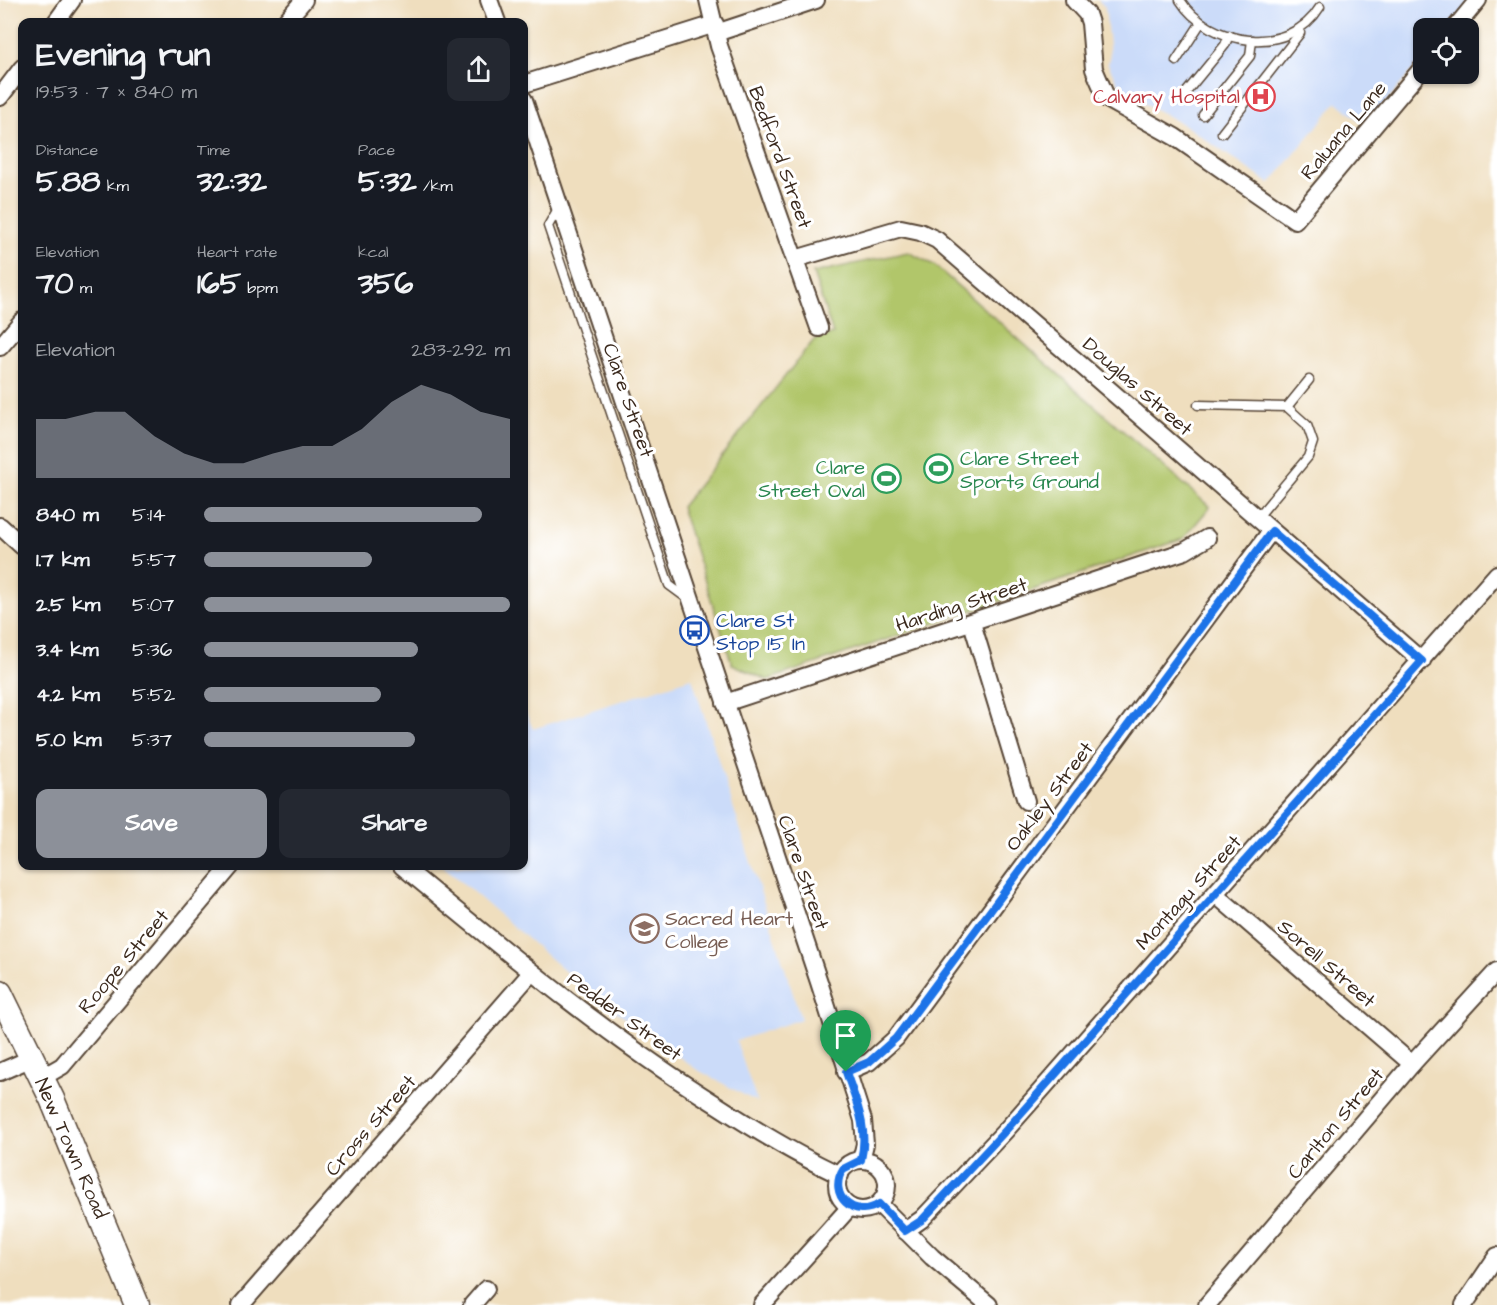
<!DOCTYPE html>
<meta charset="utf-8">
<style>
body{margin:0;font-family:"Architects Daughter",sans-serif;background:#242831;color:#f1f3f6;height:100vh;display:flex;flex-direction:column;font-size:22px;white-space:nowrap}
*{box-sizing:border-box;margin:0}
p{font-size:20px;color:#9ea1a6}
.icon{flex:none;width:33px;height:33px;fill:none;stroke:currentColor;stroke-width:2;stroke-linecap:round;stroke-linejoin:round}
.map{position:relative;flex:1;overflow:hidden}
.sheet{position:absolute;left:18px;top:18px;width:510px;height:852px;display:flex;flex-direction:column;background:#171b24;border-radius:12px;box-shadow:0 2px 4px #0004}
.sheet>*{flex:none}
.fabs{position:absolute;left:1413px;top:18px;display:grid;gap:12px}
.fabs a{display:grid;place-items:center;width:66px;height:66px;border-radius:12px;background:#171b24;box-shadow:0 2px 4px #0004;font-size:30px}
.pin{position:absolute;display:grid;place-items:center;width:51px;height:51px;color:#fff;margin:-62px -26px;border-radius:50% 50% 50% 0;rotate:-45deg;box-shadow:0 0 6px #0007}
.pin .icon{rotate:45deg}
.round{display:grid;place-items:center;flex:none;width:63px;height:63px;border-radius:12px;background:#242831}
.overview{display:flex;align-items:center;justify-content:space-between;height:102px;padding:0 18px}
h1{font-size:33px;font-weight:700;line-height:45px}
.figures{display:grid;grid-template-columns:repeat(3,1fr);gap:9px;height:102px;padding:6px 18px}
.figures div{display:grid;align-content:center}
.figures b{font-size:30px;font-weight:700}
.figures small{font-size:16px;font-weight:400}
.figures p{font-size:16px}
.chart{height:168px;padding:12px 18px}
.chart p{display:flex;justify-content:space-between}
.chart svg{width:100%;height:108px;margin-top:6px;fill:#8c9099;opacity:.7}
.button{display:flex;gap:12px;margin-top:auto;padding:12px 18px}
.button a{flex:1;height:69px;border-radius:12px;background:#8c9099;color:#fff;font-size:24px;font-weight:700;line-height:69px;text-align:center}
.button a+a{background:#242831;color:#f1f3f6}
ul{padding:0 18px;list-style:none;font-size:20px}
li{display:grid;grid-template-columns:96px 72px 1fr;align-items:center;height:45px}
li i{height:15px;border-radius:8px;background:#8c9099}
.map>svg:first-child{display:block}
</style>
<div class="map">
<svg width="1497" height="1305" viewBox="0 0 1497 1305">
<rect width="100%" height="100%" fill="#fff"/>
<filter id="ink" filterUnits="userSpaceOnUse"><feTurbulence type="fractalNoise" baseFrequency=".0167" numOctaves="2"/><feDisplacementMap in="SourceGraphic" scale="12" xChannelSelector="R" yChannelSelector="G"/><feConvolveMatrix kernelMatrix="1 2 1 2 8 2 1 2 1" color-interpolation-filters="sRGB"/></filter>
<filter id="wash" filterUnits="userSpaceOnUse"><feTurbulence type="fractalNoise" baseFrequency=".008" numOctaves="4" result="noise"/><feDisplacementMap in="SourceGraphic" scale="24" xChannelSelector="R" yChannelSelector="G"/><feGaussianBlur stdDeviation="1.35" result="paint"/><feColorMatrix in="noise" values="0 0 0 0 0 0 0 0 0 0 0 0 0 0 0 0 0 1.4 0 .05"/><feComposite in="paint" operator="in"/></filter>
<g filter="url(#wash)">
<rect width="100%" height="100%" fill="#efdebe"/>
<g fill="#cbdbf9">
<polygon points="1098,0 1473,0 1449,28 1424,28 1423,58 1366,126 1337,102 1270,184 1186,126 1122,91 1108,64 1110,54 1105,7"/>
<polygon points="692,678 801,1019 736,1041 757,1102 696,1069 589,992 443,866 524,866 524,710 533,729"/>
</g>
<polygon fill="#b1c66a" stroke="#767844" stroke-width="1.5" points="908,252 934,265 1210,507 1183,539 767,680 732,664 681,507 814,340 833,334 813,273"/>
</g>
<g filter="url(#ink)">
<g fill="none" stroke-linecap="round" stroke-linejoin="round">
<defs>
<g id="lane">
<path d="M1180,0C1209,46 1289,58 1320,7"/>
<polyline points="1176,61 1200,24"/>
<polyline points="1184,95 1225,45 1229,35"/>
<polyline points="1203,115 1250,56 1252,40"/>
<polyline points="1222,133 1300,33"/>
<polyline points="559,207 548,226 669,585 688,599"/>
<polyline points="1198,405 1287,407 1307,425 1313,442 1308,457 1257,518"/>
<polyline points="1287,407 1309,380"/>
</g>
<g id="street">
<polyline points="489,0 497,22"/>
<polyline points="708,0 719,46 819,328"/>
<polyline points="1074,0 1087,14 1090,23 1094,69 1107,99 1175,137 1295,220 1424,66"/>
<polyline points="56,22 72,0"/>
<polyline points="285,22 304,0"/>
<polyline points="1455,28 1478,0"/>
<polyline points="716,33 816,0"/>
<polyline points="524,84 715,24"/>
<polyline points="0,97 22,68"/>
<polyline points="524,100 819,982 863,1120 865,1144 861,1160"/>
<polyline points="795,259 901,228 920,232 937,240 1422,661"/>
<polyline points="0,347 22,321"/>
<polyline points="0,526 22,546"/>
<polyline points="972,623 1026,801"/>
<polyline points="725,703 1185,551 1207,538"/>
<path d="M402,866C504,950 605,1035 717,1105C757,1131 796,1155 840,1175"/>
<polyline points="1215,894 1412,1064"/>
<polyline points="0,1072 32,1058"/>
<polyline points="846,1072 869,1062 896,1038 1271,531"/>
<polyline points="41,1078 62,1066 231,866"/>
<circle cx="862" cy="1185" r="25"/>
<polyline points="879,1204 932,1257 989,1305"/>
<polyline points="905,1231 922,1219 1006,1130 1497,574"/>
<polyline points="241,1305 531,973"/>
<polyline points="472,1305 486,1289"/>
<polyline points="762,1305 850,1207"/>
<polyline points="1207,1305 1412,1064 1497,971"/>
<polyline points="1464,1305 1497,1256"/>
</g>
<polyline id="secondary" points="0,993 52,1099 137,1305"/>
</defs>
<use href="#lane" stroke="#564536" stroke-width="11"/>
<use href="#street" stroke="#564536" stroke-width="20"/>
<use href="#secondary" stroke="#564536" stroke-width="27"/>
<use href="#lane" stroke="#fff" stroke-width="8"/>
<use href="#street" stroke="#fff" stroke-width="16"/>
<use href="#secondary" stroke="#fff" stroke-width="24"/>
</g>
</g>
<g fill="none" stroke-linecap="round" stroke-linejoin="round" filter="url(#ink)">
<defs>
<path id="route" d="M1272,531L1422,661L1006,1130L922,1220L905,1231L879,1204C854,1220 827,1195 843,1169L861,1160C869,1128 856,1102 846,1072L869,1062L896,1038Z"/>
</defs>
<use href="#route" stroke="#fff" stroke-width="12"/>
<use href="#route" stroke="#1a73e8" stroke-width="8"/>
</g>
<defs>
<symbol id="hospital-ring" viewBox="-11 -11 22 22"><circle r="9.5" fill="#fff" stroke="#e0444e" stroke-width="1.5"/><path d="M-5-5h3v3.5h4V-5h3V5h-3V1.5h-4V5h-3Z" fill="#e0444e"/></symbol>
<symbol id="stadium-ring" viewBox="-11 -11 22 22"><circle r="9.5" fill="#fff" stroke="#2e9e5b" stroke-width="1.5"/><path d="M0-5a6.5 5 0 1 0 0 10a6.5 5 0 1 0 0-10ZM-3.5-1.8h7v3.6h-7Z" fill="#2e9e5b"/></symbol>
<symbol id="bus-ring" viewBox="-11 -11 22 22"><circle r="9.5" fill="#fff" stroke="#1a4fb4" stroke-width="1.5"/><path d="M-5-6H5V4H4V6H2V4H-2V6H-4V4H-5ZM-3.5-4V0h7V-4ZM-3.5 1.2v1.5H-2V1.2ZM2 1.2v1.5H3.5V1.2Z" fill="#1a4fb4"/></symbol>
<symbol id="school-ring" viewBox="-11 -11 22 22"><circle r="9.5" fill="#fff" stroke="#8d6e63" stroke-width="1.5"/><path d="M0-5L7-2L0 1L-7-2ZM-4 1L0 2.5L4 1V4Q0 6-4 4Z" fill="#8d6e63"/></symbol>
</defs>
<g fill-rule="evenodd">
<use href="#hospital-ring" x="1244" y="80" width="33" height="33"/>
<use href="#stadium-ring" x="922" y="452" width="33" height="33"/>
<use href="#stadium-ring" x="870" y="462" width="33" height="33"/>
<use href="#bus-ring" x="678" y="614" width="33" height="33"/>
<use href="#school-ring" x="628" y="912" width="33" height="33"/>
</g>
<g text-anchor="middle" stroke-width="6" stroke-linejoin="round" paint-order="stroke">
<g font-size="20" fill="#be3a42" stroke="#fff" text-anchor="end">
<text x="1240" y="103">Calvary Hospital</text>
</g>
<g font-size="20" fill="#3b2a1e" stroke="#fff">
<text transform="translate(1343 130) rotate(-50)" y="7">Raluana Lane</text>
<text transform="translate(781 157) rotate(70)" y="7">Bedford Street</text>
<text transform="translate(1138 386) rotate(41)" y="7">Douglas Street</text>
<text transform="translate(629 400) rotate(71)" y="7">Clare Street</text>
<text transform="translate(961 604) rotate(-18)" y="7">Harding Street</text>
<text transform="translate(1049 796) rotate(-53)" y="7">Oakley Street</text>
<text transform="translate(804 872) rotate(71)" y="7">Clare Street</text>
<text transform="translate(1188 892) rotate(-48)" y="7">Montagu Street</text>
<text transform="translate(123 961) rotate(-50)" y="7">Roope Street</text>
<text transform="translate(1327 963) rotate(41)" y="7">Sorell Street</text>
<text transform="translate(625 1016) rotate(36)" y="7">Pedder Street</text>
<text transform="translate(1335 1123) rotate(-50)" y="7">Carlton Street</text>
<text transform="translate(370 1125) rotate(-49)" y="7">Cross Street</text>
<text transform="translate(72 1148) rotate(66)" y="7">New Town Road</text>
</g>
<g font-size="20" fill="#27864d" stroke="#fff" text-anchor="start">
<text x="960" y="465">Clare Street<tspan x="960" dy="23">Sports Ground</tspan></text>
<text x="865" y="474" text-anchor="end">Clare<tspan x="865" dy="23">Street Oval</tspan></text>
</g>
<g font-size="20" fill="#164399" stroke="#fff" text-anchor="start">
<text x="716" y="627">Clare St<tspan x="716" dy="23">Stop 15 In</tspan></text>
</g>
<g font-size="20" fill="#785e54" stroke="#fff" text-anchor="start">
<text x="665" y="925">Sacred Heart<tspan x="665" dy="23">College</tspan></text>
</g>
</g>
</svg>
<div class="fabs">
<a><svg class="icon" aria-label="locate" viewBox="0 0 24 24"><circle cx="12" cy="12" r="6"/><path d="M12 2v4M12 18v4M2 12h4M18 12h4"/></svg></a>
</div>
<div class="pin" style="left:846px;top:1072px;background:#1e9e55"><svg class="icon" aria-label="arrive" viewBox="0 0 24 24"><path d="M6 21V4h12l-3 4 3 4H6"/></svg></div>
<section class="sheet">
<div class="overview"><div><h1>Evening run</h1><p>19:53 · 7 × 840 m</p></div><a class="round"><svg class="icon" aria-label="share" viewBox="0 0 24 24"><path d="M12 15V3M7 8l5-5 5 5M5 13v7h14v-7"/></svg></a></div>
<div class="figures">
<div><p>Distance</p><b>5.88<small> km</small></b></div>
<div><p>Time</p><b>32:32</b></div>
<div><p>Pace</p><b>5:32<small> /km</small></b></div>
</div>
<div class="figures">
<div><p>Elevation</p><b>70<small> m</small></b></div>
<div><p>Heart rate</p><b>165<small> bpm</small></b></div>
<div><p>kcal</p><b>356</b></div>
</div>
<div class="chart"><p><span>Elevation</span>283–292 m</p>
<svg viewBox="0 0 160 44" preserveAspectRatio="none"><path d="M0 44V20L10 20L20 17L30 17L40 27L50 34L60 38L70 38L80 34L90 31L100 31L110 24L120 13L130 6L140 10L150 17L160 20V44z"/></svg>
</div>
<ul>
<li><b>840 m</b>5:14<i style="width:91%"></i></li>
<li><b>1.7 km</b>5:57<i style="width:55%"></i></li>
<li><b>2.5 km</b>5:07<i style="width:100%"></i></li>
<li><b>3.4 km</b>5:36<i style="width:70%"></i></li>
<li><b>4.2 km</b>5:52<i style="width:58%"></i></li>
<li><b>5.0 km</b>5:37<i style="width:69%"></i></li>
</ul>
<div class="button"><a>Save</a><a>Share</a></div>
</section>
</div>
